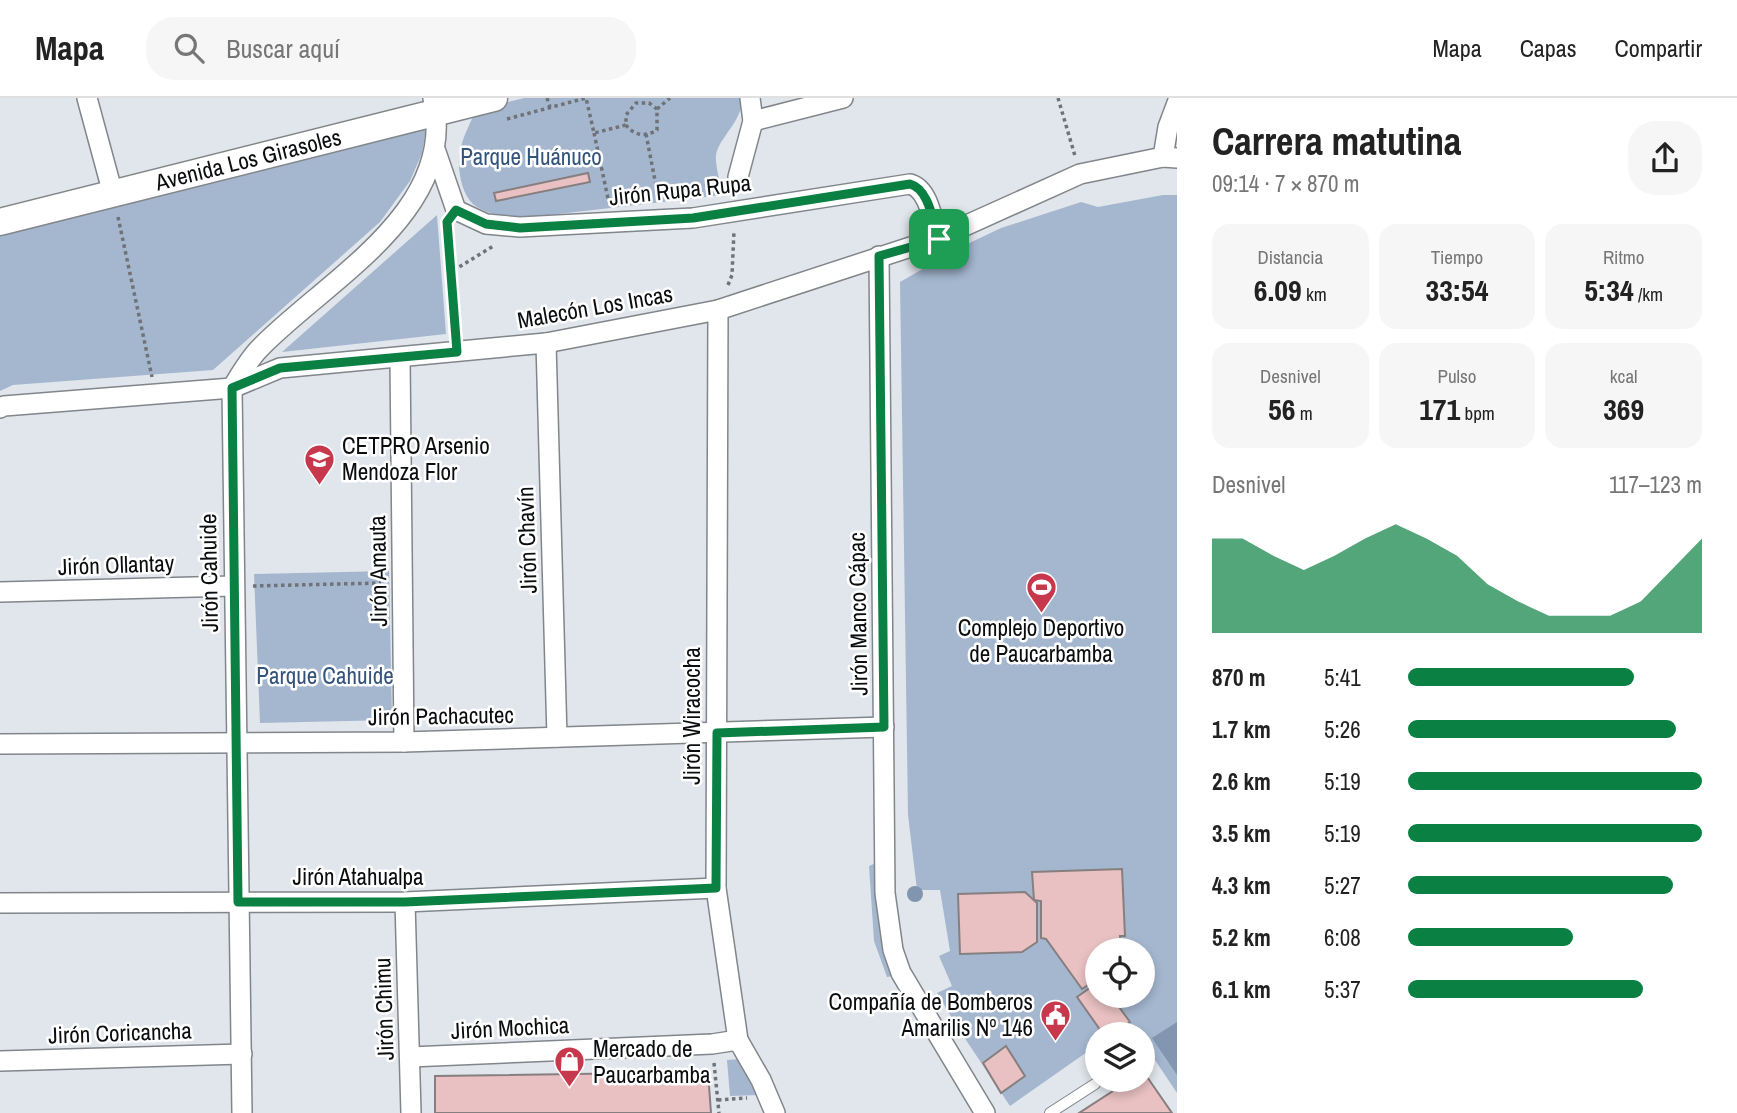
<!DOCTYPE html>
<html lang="es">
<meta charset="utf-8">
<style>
body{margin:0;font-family:"Archivo Narrow",sans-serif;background:#f6f6f6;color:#222;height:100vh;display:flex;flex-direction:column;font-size:26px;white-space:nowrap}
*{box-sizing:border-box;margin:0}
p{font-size:23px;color:#767676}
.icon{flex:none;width:38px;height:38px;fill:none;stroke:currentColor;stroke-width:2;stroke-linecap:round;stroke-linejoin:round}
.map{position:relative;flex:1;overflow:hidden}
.side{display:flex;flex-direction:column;background:#fff;width:560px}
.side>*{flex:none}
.fabs{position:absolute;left:1085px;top:840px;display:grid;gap:14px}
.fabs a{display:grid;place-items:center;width:70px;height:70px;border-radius:50%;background:#fff;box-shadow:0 4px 10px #0003;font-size:35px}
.pin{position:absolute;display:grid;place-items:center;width:60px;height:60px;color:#fff;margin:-30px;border-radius:14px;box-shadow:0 4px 10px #0006}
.round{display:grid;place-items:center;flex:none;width:74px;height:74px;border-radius:28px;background:#f6f6f6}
.summary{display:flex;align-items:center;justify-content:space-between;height:119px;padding:0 35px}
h1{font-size:38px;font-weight:800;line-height:52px}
.figures{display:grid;grid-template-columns:repeat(3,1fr);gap:10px;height:119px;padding:7px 35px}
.figures div{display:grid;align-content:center;border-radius:18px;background:#f6f6f6;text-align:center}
.figures b{font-size:30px;font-weight:800}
.figures small{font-size:19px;font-weight:400}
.figures p{font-size:19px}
.chart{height:196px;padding:14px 35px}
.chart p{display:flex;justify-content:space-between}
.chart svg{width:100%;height:126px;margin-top:7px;fill:#0b8043;opacity:.7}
ul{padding:0 35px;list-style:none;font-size:23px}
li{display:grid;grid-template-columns:112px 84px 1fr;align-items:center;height:52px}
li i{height:18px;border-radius:9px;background:#0b8043}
header{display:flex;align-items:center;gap:42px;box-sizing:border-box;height:98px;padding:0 35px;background:#fff;border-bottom:2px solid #e0e0e0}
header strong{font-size:33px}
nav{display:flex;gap:38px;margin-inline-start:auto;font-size:24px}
.search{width:490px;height:63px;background:#f6f6f6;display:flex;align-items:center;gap:18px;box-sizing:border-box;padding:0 24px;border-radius:28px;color:#767676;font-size:26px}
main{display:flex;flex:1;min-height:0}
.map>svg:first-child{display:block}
</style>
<header>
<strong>Mapa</strong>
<div class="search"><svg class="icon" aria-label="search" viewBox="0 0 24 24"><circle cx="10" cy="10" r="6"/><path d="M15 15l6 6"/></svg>Buscar aquí</div>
<nav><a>Mapa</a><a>Capas</a><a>Compartir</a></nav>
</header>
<main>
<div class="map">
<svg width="1177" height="1015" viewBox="0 0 1177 1015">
<rect width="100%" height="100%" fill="#e1e6ec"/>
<g fill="#a4b7cf" fill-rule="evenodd">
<path d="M524,0H742C743,23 719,39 716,57C715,69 721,86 723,97L515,121C502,118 483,115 473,106C460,94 456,65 461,49C464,36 471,24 476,12Z"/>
<polygon points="427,26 422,55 410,83 380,124 213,272 13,287 0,293 0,136"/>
<path d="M1163,97H1177V995L1143,944V936H1138L1129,924L1112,936H1097V947L1010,1008L956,927L937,895L952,888L939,858L950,853L940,792H917L908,717L900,184L961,149L1001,130L1081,104L1098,109ZM1097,852H1143V898H1097Z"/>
<polygon points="437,117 446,236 282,254"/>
<polygon points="389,473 392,622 260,625 254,476"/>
<polygon points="876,765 880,838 895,878 887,879 874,843 869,768"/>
<polygon points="741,961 758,997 730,998 727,962"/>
</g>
<polygon fill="#8296b1" points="1177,924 1177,977 1152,940"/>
<g fill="#e9c1c2" stroke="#877f7f" stroke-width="2">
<polygon points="588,75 590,84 496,103 494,95"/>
<polygon points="1122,771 1125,838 1120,838 1121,852 1097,852 1097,881 1082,891 1046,841 1041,840 1041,803 1034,802 1032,774"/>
<polygon points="1025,794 1037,805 1037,844 1022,854 960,856 958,796"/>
<polygon points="1097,885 1097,898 1111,898 1130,924 1112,936 1103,936 1077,899"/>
<polygon points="1006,948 1025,978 1001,995 983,965"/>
<polygon points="1143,973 1172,1015 1079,1015 1130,982 1143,982"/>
<polygon points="708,974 711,1015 435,1015 435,978"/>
</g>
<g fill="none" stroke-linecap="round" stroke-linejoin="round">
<defs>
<polyline id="service" points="1050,1015 1095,986"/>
<g id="minor">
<polyline points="87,0 113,96"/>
<polyline points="753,23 843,0"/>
<path d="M435,51L456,112L486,126L520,129L693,120L910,86C929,91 933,124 938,140"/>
<polyline points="1163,59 1168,29 1177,5"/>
<polyline points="738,79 753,23 750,0"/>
<polyline points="879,158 885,795 893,852 901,875 985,1015"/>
<polyline points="718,212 716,790 738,942 761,982 775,1015"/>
<polyline points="546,245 557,639"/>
<polyline points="400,260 404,644"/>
<polyline points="0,310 4,308 232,290 280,270 546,245 718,212 938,140 1080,76 1163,59 1177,60"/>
<polyline points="0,494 233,488"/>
<polyline points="0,646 404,644 884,629"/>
<polyline points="405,804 411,1015"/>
<polyline points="0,805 405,804 716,790"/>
<polyline points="410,959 712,946 738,942"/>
<polyline points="0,963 242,956"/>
<path d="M242,1015L232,290C240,277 249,261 260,250C326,182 459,113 433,0"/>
</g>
<g id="secondary">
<path id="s1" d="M0,124L494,0"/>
</g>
</defs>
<use href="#service" stroke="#81868b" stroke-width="12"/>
<use href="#minor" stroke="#81868b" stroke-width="22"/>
<use href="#secondary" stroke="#81868b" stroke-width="29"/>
<g stroke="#6f7276" stroke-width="3.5" stroke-dasharray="3.5 3.5" stroke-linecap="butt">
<polyline points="547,0 550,9"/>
<polyline points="1058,0 1075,58"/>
<polyline points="657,11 670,0"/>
<path d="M507,21L586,0L594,35L626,27V17L636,5H649L657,11V32C646,39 634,38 626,27"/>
<polyline points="594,35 609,105"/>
<polyline points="646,36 659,103"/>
<polyline points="118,119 152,279"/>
<polyline points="447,129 451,173"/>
<polyline points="728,187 732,177 734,133"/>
<polyline points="455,234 451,174 495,147"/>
<polyline points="253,488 381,485"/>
<polyline points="714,965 719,1015"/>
<polyline points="718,1002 747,1000"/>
</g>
<use href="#service" stroke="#fff" stroke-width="10"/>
<use href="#minor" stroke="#fff" stroke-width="19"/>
<use href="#secondary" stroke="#fff" stroke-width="26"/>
</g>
<circle fill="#8195ae" cx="915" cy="796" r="8"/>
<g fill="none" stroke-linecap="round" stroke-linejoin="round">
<defs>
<path id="route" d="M910,86C929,91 933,124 939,141L879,158L884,629L717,635L716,790L405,804H238L232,290L280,270L457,254L447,124L456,112L486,126L520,130L693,120Z"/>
</defs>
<use href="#route" stroke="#fff" stroke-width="14"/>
<use href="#route" stroke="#0b8043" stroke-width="9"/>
</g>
<defs>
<symbol id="university-pin" viewBox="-11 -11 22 30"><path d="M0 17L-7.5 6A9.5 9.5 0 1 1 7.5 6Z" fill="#c8384c" stroke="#fff"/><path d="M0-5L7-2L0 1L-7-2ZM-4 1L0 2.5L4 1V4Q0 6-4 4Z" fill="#fff"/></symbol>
<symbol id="stadium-pin" viewBox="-11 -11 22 30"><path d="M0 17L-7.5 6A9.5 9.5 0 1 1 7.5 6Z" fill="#c8384c" stroke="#fff"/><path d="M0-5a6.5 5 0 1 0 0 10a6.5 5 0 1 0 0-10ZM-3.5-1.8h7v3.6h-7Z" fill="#fff"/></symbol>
<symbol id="civic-pin" viewBox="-11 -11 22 30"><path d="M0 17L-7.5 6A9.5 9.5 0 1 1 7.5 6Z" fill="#c8384c" stroke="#fff"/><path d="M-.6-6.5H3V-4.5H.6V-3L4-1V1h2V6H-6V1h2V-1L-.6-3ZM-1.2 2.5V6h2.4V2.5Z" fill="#fff"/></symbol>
<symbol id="shop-pin" viewBox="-11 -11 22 30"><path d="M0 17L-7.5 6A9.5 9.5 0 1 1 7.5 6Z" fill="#c8384c" stroke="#fff"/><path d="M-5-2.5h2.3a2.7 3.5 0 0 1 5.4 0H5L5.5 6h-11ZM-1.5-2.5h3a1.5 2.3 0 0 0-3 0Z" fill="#fff"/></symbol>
</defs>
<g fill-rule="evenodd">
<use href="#university-pin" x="302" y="344" width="35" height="47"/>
<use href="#stadium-pin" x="1024" y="472" width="35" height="47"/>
<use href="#civic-pin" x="1038" y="900" width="35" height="47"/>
<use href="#shop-pin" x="552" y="946" width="35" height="47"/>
</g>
<g text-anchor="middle" stroke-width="5" stroke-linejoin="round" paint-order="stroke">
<g font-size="23" fill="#33537b" stroke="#fff">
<text x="531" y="67">Parque Huánuco</text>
<text x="325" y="586">Parque Cahuide</text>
</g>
<g font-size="23" fill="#0a0c0e" stroke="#fff">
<text dy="8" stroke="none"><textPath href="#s1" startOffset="256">Avenida Los Girasoles</textPath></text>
<text transform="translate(680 92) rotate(-6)" y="8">Jirón Rupa Rupa</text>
<text transform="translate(595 209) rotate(-10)" y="8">Malecón Los Incas</text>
<text transform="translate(527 442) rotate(-92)" y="8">Jirón Chavín</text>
<text transform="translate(116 467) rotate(-2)" y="8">Jirón Ollantay</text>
<text transform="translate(378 473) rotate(-91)" y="8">Jirón Amauta</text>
<text transform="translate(209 475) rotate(-91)" y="8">Jirón Cahuide</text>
<text transform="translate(858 516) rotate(-91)" y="8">Jirón Manco Cápac</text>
<text transform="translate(441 618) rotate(-1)" y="8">Jirón Pachacutec</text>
<text transform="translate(692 618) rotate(-90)" y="8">Jirón Wiracocha</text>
<text x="358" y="787">Jirón Atahualpa</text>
<text transform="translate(384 911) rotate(-92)" y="8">Jirón Chimu</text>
<text transform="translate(510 930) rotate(-3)" y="8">Jirón Mochica</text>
<text transform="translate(120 935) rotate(-2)" y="8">Jirón Coricancha</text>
</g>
<g font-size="23" fill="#0a0c0e" stroke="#fff" text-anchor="start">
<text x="342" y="356">CETPRO Arsenio<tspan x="342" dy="26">Mendoza Flor</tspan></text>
<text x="1041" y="538" text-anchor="middle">Complejo Deportivo<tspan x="1041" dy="26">de Paucarbamba</tspan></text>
<text x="1033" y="912" text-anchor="end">Compañía de Bomberos<tspan x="1033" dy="26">Amarilis Nº 146</tspan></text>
<text x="593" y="959">Mercado de<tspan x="593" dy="26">Paucarbamba</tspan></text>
</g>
</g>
</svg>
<div class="fabs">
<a><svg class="icon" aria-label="locate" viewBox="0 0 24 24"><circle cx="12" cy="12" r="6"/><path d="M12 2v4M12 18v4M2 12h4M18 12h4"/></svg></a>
<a><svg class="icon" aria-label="layers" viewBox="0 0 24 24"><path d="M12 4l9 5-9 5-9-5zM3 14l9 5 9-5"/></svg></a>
</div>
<div class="pin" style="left:939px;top:141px;background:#1e9e55"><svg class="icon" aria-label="arrive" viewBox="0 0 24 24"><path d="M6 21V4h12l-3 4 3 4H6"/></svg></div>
</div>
<section class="side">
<div class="summary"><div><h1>Carrera matutina</h1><p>09:14 · 7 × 870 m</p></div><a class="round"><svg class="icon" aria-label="share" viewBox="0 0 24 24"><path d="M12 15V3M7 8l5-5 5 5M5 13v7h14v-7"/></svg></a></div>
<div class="figures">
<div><p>Distancia</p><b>6.09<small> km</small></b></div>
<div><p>Tiempo</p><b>33:54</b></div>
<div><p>Ritmo</p><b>5:34<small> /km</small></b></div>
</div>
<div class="figures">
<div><p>Desnivel</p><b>56<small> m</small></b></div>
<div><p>Pulso</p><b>171<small> bpm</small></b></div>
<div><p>kcal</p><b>369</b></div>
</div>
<div class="chart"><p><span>Desnivel</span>117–123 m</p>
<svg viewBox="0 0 160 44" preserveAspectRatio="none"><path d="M0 44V11L10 11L20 17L30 22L40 17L50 11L60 6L70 11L80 17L90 27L100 33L110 38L120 38L130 38L140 33L150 22L160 11V44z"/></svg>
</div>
<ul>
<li><b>870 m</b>5:41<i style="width:77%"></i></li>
<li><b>1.7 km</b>5:26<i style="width:91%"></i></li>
<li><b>2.6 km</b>5:19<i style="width:100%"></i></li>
<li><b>3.5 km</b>5:19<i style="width:100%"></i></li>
<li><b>4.3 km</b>5:27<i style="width:90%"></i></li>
<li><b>5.2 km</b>6:08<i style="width:56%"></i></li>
<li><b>6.1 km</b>5:37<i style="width:80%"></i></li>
</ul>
</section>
</main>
